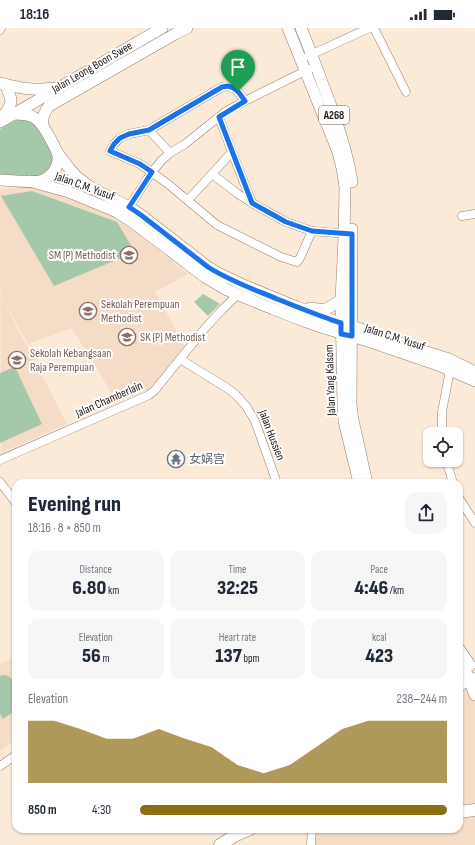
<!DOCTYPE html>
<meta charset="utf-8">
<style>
body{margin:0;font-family:"Sofia Sans Condensed","Noto Sans SC",sans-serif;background:#f6f6f7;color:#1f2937;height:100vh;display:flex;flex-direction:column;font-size:15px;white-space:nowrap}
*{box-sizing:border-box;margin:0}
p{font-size:13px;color:#747a83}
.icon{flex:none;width:22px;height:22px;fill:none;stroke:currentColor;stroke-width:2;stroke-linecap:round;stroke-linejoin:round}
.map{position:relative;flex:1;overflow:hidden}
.side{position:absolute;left:12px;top:451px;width:451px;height:354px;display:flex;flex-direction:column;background:#fff;border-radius:12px;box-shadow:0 1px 3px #0004}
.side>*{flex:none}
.tools{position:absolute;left:423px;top:399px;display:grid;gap:8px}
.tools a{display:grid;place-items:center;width:40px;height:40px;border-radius:8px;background:#fff;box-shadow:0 1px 3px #0004;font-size:20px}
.pin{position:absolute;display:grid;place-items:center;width:34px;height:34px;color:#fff;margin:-41px -17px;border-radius:50% 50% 50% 0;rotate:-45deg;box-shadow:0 0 4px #0007}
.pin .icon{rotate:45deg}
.round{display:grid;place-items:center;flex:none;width:42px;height:42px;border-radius:12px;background:#f6f6f7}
.headline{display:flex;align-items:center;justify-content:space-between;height:68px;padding:0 16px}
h1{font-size:22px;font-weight:800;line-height:30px}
.figures{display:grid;grid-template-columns:repeat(3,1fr);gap:6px;height:68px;padding:4px 16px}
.figures div{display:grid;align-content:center;border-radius:10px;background:#f6f6f7;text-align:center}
.figures b{font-size:20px;font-weight:800}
.figures small{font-size:11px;font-weight:400}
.figures p{font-size:11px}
.chart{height:112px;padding:8px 16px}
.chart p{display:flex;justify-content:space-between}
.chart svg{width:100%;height:72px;margin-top:4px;fill:#8c6f12;opacity:.7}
ul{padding:0 16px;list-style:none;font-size:13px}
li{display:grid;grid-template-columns:64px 48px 1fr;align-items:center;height:30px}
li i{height:10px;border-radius:5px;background:#8c6f12}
.status{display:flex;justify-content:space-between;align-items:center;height:28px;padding:0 20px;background:#fff;direction:ltr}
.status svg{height:11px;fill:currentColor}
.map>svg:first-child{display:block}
</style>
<div class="status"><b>18:16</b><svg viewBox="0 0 49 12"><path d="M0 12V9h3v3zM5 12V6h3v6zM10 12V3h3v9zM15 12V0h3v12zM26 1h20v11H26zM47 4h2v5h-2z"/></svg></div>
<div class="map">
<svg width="475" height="817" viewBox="0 0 475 817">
<rect width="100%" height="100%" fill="#fcead9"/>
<g fill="#f4dcc6">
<polygon points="29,159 79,171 118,190 188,246 155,264 185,318 150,361 117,374 72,300 28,316 1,268 67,396 1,425 0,161"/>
<polygon points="16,628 16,712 0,723 0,637"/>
<polygon points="473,657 475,661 475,817 316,817 316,801 459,801 459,666"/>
</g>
<g fill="#a5c8ab">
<polygon points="18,91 28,92 38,97 53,125 54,132 50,139 44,145 37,148 0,147 0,101"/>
<polygon points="32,163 117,194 135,224 54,258 1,168"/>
<polygon points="203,266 220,276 208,288 194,274"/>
<polygon points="15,339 42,396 0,415 0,345"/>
<polygon points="4,647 8,648 16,654 16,682 3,691 0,686 0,648"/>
</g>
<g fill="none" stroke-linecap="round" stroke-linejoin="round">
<defs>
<g id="minor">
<polyline points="374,0 406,64"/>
<polyline points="0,2 1,0"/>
<polyline points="308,28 367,1 371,0"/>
<path d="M245,73C238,64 235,56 222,59L149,102L129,106L120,110L114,116L110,123L140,136L168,156L217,197L281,229L297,234L300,230L312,203"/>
<polyline points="219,89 232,124 212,146 238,166 252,175 286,194 312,203 349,206"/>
<polyline points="149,102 170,125"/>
<polyline points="232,124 252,175"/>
<polyline points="188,172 212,146"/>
<polyline points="129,179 152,144 162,132 170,125 185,116 225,84 245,73 309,41"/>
<polyline points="462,188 475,186"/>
<polyline points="180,331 227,360 236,367 246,378 255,393 277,455"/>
<polyline points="442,406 442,384 450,342"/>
<polyline points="0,432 149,367 155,362 206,299 223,281 238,266"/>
<polyline points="446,432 453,455"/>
<polyline points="0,454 16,475"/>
<polyline points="459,470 464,478 475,495"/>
<polyline points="459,660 475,649"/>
<polyline points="0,738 16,727"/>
<polyline points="311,817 312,801"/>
</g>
<g id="major">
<polyline points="288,0 338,124 342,140 345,159 344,210 341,272 343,379 344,393 359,455"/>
<path d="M301,0C312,26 321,52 331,78C340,103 348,127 352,154"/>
<path d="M0,55C20,60 33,63 54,60"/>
<path d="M1,91C14,74 13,74 5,56"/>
<polyline points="0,94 162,0"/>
<path d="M43,97C42,90 44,84 49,78L175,6L187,0"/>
<polyline points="57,124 69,140 76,148 90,159 129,179 141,187 208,239 218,245 241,256 297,279 326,290 370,304 411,319 449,331 475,344"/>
<path d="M0,152C11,152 34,156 43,152C54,147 61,135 57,124C55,119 52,114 50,110C46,103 42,95 35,90C29,86 21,86 14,86"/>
<polyline points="29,153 69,164 117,184 131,193 147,205 205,249 227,262 273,281 304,293 324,300 368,313 438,337 475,353"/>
<polyline points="352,201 351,377 353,392 367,455"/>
<polyline points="310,280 325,282 341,272"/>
<polyline points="459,621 470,637"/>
<polyline points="459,633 467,646 475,667"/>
</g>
<g id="highway">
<polyline points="459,784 475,782"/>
<polyline points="220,817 234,808 250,801"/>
</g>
</defs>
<use href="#minor" stroke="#918172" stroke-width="9"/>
<use href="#major" stroke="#918172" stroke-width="12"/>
<use href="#highway" stroke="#918172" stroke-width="13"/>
<use href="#minor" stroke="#fff" stroke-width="8"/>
<use href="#major" stroke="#fff" stroke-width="11"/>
<use href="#highway" stroke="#fff" stroke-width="12"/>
</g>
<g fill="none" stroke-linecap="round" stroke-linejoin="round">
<defs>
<path id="route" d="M228,58C237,60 240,66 245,73L219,89L252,175L286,194L312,203L352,206V308L341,306V295C319,288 298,279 277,271C253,261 230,253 208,239L141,187L129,179L152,144L140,136L110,123L114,116L120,110L129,106L149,102L222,59Z"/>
</defs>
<use href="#route" stroke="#fff" stroke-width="8"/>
<use href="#route" stroke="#1a73e8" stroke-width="5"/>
</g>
<defs>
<symbol id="school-ring" viewBox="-11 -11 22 22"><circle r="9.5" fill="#fff" stroke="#8d6e63" stroke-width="1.5"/><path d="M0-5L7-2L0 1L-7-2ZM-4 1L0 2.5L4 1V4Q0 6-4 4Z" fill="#8d6e63"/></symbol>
<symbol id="temple-ring" viewBox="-11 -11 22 22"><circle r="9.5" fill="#fff" stroke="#6b7280" stroke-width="1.5"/><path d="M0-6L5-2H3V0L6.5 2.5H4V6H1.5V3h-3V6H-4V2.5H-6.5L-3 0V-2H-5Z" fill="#6b7280"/></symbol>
</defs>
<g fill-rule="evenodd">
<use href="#school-ring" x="119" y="217" width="20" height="20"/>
<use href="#school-ring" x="78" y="273" width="20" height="20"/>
<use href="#school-ring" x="117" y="299" width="20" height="20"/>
<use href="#school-ring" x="7" y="322" width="20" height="20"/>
<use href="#temple-ring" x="166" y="421" width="20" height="20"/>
</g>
<g text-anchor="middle" stroke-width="4" stroke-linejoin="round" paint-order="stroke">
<rect fill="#fff" stroke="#625d59" stroke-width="1" x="319" y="78" width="30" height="18" rx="3"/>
<g font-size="11" font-weight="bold" fill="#1e1812">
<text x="334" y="91">A268</text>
</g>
<g font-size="12" fill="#1e1812" stroke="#fff">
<text transform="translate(92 39) rotate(-30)" y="4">Jalan Leong Boon Swee</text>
<text transform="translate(85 158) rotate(20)" y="4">Jalan C.M. Yusuf</text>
<text transform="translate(395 309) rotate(18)" y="4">Jalan C.M. Yusuf</text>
<text transform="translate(330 352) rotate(-92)" y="4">Jalan Yang Kalsom</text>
<text transform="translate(109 371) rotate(-24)" y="4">Jalan Chamberlain</text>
<text transform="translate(272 407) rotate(69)" y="4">Jalan Hussien</text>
</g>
<g font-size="12" fill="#785e54" stroke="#fff" text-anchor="start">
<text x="116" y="231" text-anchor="end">SM (P) Methodist</text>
<text x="101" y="280">Sekolah Perempuan<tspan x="101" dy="14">Methodist</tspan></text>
<text x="140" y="313">SK (P) Methodist</text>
<text x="30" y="329">Sekolah Kebangsaan<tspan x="30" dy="14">Raja Perempuan</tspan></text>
</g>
<g font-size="12" fill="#5b616d" stroke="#fff" text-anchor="start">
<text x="189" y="435">女娲宫</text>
</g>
</g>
</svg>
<div class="tools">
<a><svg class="icon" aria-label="locate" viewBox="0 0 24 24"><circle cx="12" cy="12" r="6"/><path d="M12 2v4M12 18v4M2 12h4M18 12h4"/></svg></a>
</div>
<div class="pin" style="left:238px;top:63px;background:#1e9e55"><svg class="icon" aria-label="arrive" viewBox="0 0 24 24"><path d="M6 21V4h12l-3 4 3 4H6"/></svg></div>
<section class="side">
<div class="headline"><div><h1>Evening run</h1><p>18:16 · 8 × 850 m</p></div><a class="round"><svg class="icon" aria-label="share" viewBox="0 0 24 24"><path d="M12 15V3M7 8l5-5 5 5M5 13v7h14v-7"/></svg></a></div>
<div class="figures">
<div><p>Distance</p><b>6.80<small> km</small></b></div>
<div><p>Time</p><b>32:25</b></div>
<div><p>Pace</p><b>4:46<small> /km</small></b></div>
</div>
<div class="figures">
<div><p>Elevation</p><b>56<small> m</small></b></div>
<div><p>Heart rate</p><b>137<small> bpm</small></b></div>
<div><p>kcal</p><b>423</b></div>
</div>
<div class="chart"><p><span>Elevation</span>238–244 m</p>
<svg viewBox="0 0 160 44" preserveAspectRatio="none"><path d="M0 44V6L10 6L20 11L30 17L40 17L50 11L60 17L70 22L80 33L90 38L100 33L110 22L120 11L130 6L140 6L150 6L160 6V44z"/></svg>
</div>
<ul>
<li><b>850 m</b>4:30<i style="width:100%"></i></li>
</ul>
</section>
</div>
